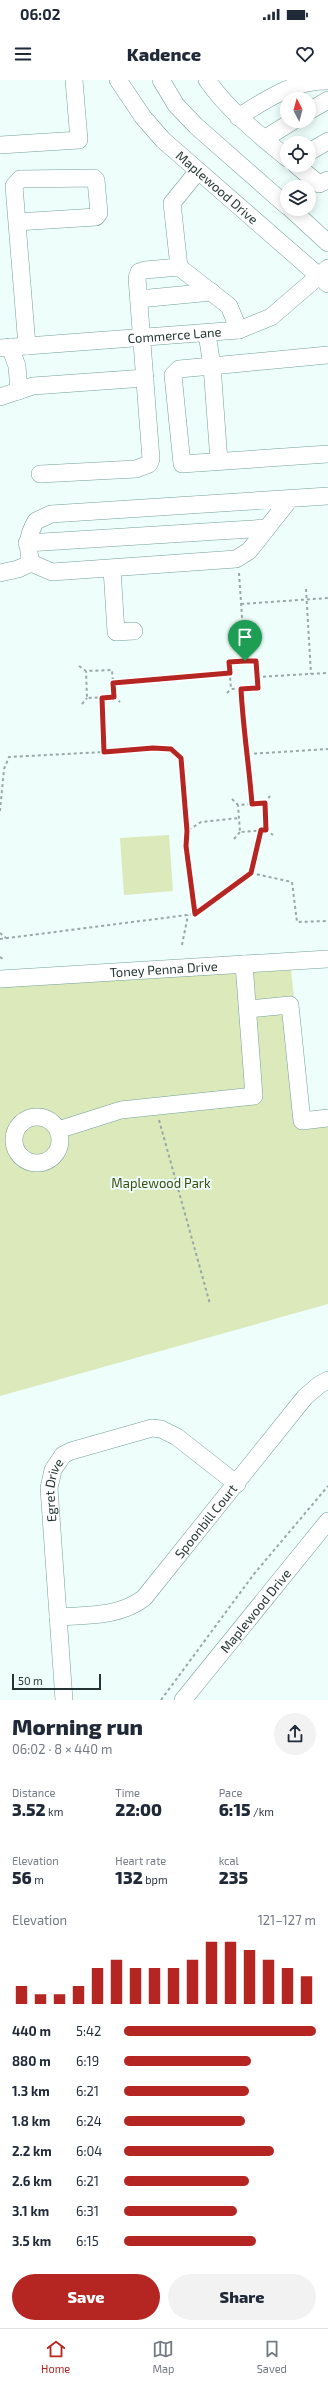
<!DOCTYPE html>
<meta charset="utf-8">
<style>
body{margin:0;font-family:"Exo 2",sans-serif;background:#f2f2f3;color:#1f2937;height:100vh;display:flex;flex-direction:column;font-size:15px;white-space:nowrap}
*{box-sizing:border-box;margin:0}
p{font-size:13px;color:#747a83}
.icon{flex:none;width:22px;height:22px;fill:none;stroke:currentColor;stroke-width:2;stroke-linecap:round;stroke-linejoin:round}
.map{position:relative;height:1620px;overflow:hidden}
.side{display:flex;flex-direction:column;background:#fff;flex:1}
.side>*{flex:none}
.needle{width:26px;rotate:354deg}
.controls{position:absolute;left:280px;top:12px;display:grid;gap:8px}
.controls a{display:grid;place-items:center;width:36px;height:36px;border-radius:50%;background:#fff;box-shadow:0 2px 10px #0003;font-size:20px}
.scale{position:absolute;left:12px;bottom:10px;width:89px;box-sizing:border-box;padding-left:4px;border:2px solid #233532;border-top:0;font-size:11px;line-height:14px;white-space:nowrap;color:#233532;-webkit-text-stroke:3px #edfefb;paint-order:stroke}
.pin{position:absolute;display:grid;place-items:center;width:34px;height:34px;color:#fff;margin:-41px -17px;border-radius:50% 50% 50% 0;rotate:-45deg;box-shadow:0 0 4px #0007}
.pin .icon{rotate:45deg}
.round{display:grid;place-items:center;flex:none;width:42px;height:42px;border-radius:21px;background:#f2f2f3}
.headline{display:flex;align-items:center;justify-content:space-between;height:68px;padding:0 12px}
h1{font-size:22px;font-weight:800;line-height:30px}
.metrics{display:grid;grid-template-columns:repeat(3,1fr);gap:6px;height:68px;padding:4px 12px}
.metrics div{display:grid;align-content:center}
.metrics b{font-size:17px;font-weight:800}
.metrics small{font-size:11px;font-weight:400}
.metrics p{font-size:11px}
.chart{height:112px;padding:8px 12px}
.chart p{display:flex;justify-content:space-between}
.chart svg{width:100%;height:72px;margin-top:4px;stroke:#b52622;stroke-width:6}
.primary-button{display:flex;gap:8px;margin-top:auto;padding:8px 12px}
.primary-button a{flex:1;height:46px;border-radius:24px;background:#b52622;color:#fff;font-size:16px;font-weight:800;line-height:46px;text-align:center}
.primary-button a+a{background:#f2f2f3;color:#1f2937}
ul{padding:0 12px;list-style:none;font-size:13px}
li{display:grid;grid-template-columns:64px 48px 1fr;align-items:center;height:30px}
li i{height:10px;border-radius:5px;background:#b52622}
.status{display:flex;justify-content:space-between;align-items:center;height:28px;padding:0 20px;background:#fff;direction:ltr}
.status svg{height:11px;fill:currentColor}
header{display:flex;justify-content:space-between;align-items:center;height:52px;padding:0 12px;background:#fff;font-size:18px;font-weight:800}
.tabs{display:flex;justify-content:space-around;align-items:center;height:56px;border-top:1px solid #e0e1e3;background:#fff;font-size:11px;color:#747a83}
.tabs a{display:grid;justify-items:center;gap:2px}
.tabs .selected{color:#b52622}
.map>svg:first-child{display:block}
</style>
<div class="status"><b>06:02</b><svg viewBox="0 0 49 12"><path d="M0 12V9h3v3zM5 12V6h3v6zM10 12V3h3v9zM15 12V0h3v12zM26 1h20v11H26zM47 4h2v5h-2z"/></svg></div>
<header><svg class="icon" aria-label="menu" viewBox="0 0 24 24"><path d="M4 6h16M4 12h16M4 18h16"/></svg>Kadence<svg class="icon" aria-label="heart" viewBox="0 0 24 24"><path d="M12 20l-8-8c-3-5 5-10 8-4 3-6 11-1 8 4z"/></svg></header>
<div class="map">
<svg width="328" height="1620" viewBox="0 0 328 1620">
<rect width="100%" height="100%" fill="#edfefb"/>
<g fill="#dbe9bb">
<polygon points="169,755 173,811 124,815 120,758"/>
<polygon points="291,890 307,1035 328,1033 328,1224 0,1316 0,906"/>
</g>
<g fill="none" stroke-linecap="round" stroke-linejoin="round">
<defs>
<g id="minor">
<path id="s1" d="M118,0L143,37L163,60L328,204"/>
<polyline points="161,0 176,25 196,46 287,126"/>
<path d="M207,0C229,31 258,54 287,78"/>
<polyline points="309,31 328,20"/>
<path d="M238,37C266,20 294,0 328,1"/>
<polyline points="264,59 293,41"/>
<polyline points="0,65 79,60 74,0"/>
<polyline points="309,72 328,61"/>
<polyline points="296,85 319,104 328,100"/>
<polyline points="198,91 172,123 179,187 229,226 239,250"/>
<polyline points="291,129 328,163"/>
<polyline points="17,142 96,137 99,133 96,100 94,98 20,99 14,106 27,266"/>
<polyline points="139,219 212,212"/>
<polyline points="207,254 212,286 179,289 173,295 182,384 328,374"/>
<polyline points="10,267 17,286 19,311"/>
<path id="s2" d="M0,268L239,250L271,237L328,188"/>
<polyline points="0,317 33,306 145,298"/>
<polyline points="219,381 212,286 328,275"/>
<polyline points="40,394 136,389 149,384 151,379 137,198 139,192 145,190 179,187"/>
<path d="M290,419L249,471L236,479L52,492L31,483C27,466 27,456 36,441L51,434L282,419L328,416"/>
<polyline points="27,463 267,448"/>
<polyline points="112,489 116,552 134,551"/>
<polyline points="0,493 18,489 31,483"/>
<path id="s3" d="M0,899L328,879"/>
<polyline points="248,929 290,925 302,1041 328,1038"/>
<circle cx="37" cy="1060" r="23"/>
<polyline points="58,1050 121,1030 254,1016 244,884"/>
<path id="s4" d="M58,1537C88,1535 119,1537 144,1518L305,1317L319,1305L328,1300"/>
<path id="s5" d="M64,1620L49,1408L53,1390L63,1375L71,1371L152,1348L161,1349L177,1357L237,1404"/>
<path id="s6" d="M183,1620L328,1441"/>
</g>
</defs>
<use href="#minor" stroke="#75a099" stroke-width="18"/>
<g stroke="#97a9a6" stroke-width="2" stroke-dasharray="3 3" stroke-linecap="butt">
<polyline points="239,493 245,581"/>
<polyline points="306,509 311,594"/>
<polyline points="241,524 328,518"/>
<polyline points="227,581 229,582 231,609 258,608 256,581 229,582"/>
<polyline points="79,586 86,591 112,590 114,617 87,618 86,591"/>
<polyline points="257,597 327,593"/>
<polyline points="113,603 230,593"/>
<path d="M241,609C243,648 249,685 252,724"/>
<polyline points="227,613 231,609"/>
<polyline points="114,617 120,622"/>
<polyline points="82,624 87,618"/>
<polyline points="104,672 153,668 171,669 181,678 187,751 201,742 239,738"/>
<polyline points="248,674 328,669"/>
<polyline points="232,719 238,725 265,723 266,750 240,752 238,725"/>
<polyline points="265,723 270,716"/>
<polyline points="0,731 4,689 9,677 104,672 102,618"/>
<polyline points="266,750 273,755"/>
<polyline points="187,751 186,766 195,834 251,793 261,750"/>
<polyline points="234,759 240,752"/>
<polyline points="251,793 292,802 297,842 328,841"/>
<polyline points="0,853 6,858"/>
<polyline points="0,859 195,834"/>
<polyline points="182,865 188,835"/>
<polyline points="0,877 3,879"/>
<polyline points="159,1040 210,1224"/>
<polyline points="161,1620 254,1494 328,1406"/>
</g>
<use href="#minor" stroke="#fff" stroke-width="17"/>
</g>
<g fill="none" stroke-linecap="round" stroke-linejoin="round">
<defs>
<path id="route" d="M245,581H256L258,608L241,609C243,648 249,685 252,724L265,723L266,750H261L251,793L195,834L186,766L187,751L181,678L171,669L153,668L104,672L102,618L114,617L113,603L230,593L229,582Z"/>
</defs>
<use href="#route" stroke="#fff" stroke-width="8"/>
<use href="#route" stroke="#b52622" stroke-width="5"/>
</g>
<g text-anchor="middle" stroke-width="4" stroke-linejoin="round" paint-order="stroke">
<g font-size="13" fill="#233532" stroke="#edfefb">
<text dy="5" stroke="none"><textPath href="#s1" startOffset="147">Maplewood Drive</textPath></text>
<text dy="5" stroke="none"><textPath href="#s2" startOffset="175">Commerce Lane</textPath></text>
<text dy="5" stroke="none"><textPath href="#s3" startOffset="164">Toney Penna Drive</textPath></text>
<text dy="5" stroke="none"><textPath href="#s5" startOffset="211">Egret Drive</textPath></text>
<text dy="5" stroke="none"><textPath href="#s4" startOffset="188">Spoonbill Court</textPath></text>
<text dy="5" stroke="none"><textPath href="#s6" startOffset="115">Maplewood Drive</textPath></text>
</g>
<g font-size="13" fill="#3e4b0f" stroke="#edfefb">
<text x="161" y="1108">Maplewood Park</text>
</g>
</g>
</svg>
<div class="controls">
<a><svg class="needle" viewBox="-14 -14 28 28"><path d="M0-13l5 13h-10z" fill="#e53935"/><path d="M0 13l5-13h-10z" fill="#747a83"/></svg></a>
<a><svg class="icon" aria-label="locate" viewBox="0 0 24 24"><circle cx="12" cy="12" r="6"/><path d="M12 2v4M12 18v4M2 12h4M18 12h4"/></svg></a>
<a><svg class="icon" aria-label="layers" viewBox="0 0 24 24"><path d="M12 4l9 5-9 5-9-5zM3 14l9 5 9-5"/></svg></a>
</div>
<div class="scale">50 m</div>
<div class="pin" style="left:245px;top:581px;background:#1e9e55"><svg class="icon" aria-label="arrive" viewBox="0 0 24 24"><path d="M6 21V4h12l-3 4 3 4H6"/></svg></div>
</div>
<section class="side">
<div class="headline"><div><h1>Morning run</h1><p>06:02 · 8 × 440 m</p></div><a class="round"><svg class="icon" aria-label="share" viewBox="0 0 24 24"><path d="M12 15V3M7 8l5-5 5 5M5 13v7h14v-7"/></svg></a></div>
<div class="metrics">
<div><p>Distance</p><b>3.52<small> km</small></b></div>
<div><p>Time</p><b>22:00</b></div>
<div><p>Pace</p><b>6:15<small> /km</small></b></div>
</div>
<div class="metrics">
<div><p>Elevation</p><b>56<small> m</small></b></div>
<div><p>Heart rate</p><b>132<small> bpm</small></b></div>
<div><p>kcal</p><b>235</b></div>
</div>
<div class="chart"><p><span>Elevation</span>121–127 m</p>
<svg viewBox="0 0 160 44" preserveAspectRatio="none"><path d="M5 44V33M15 44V38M25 44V38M35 44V33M45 44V22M55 44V17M65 44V22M75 44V22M85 44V22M95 44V17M105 44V6M115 44V6M125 44V11M135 44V17M145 44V22M155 44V27"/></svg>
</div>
<ul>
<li><b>440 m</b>5:42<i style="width:100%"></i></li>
<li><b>880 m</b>6:19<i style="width:66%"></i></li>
<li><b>1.3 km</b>6:21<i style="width:65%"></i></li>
<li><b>1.8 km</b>6:24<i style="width:63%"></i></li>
<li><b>2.2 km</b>6:04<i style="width:78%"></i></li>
<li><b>2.6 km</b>6:21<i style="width:65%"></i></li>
<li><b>3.1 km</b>6:31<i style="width:59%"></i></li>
<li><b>3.5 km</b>6:15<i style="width:69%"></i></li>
</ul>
<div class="primary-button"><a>Save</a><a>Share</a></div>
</section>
<nav class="tabs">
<a class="selected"><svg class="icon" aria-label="home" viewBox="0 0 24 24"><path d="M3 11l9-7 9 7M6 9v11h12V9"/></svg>Home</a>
<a><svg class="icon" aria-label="map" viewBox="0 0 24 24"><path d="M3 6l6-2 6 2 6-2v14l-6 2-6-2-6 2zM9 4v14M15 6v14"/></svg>Map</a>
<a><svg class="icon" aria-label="saved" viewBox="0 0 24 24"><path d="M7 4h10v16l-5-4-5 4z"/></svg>Saved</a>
</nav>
